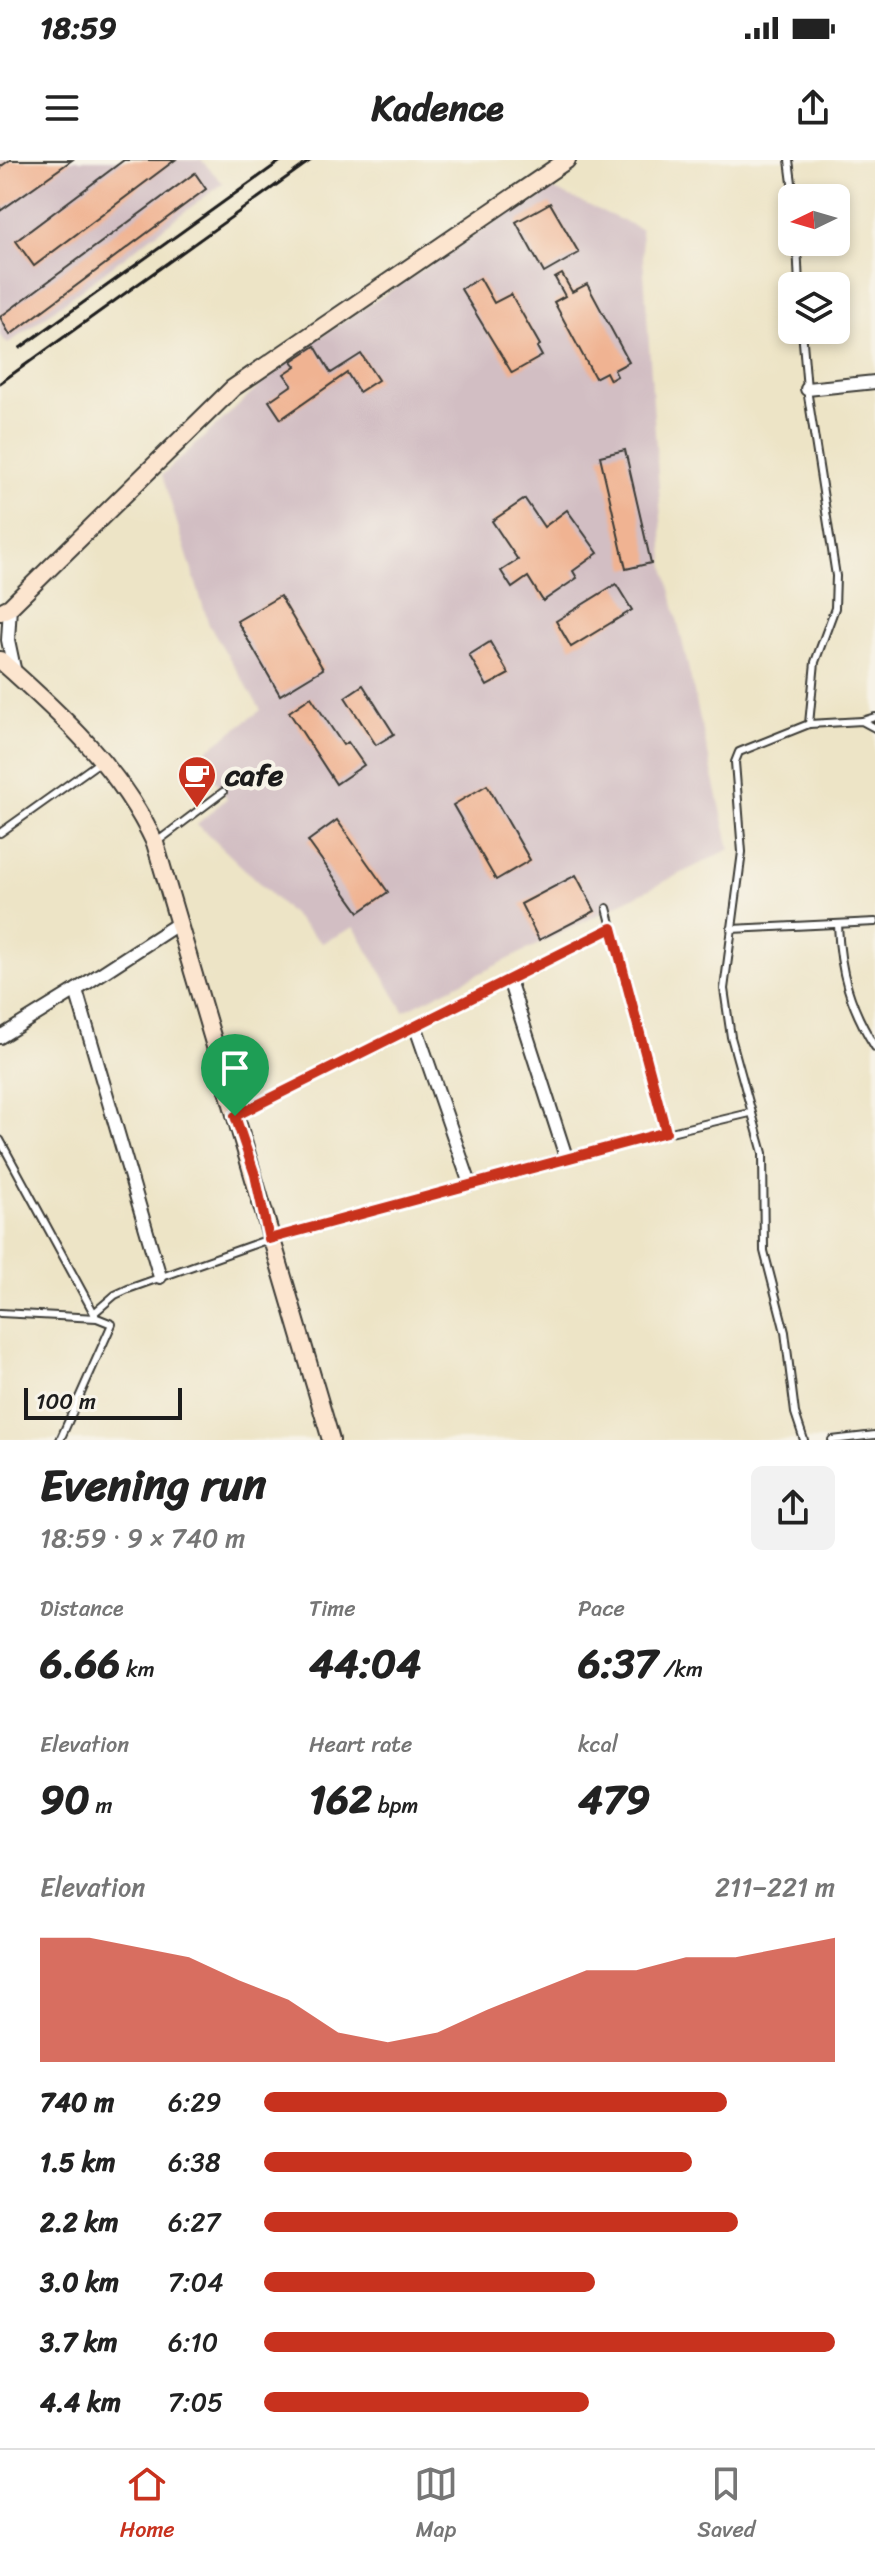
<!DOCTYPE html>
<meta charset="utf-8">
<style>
body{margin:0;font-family:Sriracha,sans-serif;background:#f2f2f2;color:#222;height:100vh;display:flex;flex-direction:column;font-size:30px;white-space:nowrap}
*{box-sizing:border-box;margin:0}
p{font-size:26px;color:#767676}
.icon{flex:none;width:44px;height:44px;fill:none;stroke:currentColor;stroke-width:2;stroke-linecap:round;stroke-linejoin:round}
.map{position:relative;height:1280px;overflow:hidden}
.drawer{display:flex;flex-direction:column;background:#fff;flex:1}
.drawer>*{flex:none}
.needle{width:52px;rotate:265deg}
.buttons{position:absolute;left:778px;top:24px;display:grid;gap:16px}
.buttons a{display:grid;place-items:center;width:72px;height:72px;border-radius:12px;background:#fff;box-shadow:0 4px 12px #0003;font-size:40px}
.scale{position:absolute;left:24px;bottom:20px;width:158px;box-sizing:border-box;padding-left:8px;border:4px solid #1c1c1c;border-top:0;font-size:22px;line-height:28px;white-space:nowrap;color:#1c1c1c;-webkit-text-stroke:6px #f7f3e8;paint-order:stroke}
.pin{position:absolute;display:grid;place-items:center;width:68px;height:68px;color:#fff;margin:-82px -34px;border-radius:50% 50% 50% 0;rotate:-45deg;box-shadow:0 0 8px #0007}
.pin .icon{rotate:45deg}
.round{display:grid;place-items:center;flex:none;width:84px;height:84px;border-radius:12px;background:#f2f2f2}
.headline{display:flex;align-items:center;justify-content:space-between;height:136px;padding:0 40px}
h1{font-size:44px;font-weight:800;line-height:60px}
.stats{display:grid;grid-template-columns:repeat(3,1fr);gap:12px;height:136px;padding:8px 40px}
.stats div{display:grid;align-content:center}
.stats b{font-size:40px;font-weight:800}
.stats small{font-size:22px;font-weight:400}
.stats p{font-size:22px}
.chart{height:224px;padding:16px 40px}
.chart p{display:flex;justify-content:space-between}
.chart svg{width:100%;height:144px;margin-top:8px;fill:#c8321e;opacity:.7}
ul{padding:0 40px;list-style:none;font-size:26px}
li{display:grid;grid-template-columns:128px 96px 1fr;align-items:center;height:60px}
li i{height:20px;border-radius:10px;background:#c8321e}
.status{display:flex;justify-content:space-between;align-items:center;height:56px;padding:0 40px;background:#fff;direction:ltr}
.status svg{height:22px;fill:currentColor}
header{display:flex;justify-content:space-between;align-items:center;height:104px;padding:0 40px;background:#fff;font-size:36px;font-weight:800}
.tabs{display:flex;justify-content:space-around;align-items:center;height:112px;border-top:2px solid #e0e0e0;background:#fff;font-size:22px;color:#767676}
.tabs a{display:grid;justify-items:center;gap:4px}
.tabs .selected{color:#c8321e}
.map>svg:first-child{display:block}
</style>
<div class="status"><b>18:59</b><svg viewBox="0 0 49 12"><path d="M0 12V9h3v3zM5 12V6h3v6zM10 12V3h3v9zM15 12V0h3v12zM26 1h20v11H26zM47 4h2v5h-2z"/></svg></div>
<header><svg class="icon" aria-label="menu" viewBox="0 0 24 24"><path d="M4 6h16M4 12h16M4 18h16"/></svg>Kadence<svg class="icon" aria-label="share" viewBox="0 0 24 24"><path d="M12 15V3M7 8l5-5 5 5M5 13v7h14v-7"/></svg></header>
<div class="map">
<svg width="875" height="1280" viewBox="0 0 875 1280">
<rect width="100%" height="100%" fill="#f7f3e8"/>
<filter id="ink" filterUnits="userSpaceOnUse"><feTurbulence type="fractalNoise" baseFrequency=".0125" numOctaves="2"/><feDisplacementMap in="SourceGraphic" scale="16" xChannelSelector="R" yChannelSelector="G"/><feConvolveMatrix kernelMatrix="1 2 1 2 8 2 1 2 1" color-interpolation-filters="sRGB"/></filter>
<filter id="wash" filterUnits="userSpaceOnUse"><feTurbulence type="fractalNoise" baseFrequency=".006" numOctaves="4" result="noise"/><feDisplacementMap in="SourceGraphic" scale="32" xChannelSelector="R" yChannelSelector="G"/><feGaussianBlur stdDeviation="1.8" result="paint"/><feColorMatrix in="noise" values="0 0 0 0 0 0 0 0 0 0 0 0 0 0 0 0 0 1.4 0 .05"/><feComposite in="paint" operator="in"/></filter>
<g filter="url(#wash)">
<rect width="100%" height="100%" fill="#ede4c6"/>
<g fill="#d2bec3">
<polygon points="0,0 201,0 223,23 8,184 0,176"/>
<polygon points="548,27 641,69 664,402 730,689 404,851 354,767 322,783 197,664 227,638 199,596 261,550 209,465 162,315 296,193"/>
</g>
<g id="blocks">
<g fill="#f0b392">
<polygon points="10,0 72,0 0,51 0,7"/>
<polygon points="124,0 175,0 34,106 16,81"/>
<polygon points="195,13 206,29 10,175 0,157"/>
<polygon points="550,43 579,93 544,113 516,62"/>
<polygon points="562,114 572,132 587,124 629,202 614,210 617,216 610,220 606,212 595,218 554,142 565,136 555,118"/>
<polygon points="480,118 494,143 511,134 540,185 537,187 542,196 512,213 461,129"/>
<polygon points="315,186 331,213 361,194 378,220 359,232 347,213 281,259 269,241 292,225 284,214 296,206 292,201"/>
<polygon points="625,290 651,403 626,409 600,296"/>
<polygon points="525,339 544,367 567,350 598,393 573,411 577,418 543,441 528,417 512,428 501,411 518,400 492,361"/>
<polygon points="616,424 632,450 571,487 556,461"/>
<polygon points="280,436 323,509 280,535 237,461"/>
<polygon points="490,482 509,514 487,526 469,495"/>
<polygon points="363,525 394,574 376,585 345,537"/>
<polygon points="311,537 343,585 348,582 364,605 336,624 289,552"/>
<polygon points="487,625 530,700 496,720 453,645"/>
<polygon points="337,660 388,732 359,752 308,681"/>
<polygon points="576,715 595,751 539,780 521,744"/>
</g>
</g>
</g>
<g filter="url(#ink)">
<use href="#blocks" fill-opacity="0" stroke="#3b3a36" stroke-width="2"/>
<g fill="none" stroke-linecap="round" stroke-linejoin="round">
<defs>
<g id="lane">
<polyline points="789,0 794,38"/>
<polyline points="797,82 799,126"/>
<polyline points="802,170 807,229 836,416 835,448 815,502 809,564 739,592 735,602 742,692 724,829 731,877 763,993 764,1091 785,1172 795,1253 804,1280"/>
<polyline points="862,561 875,557"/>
<polyline points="809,564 862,561 875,568"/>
<polyline points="0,673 101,601"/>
<polyline points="158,681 223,632"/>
<polyline points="607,748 666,972"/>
<path d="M838,765C840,812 850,847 875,887"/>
<polyline points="731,769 875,762"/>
<polyline points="236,956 612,768"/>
<polyline points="0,980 95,1155"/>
<polyline points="0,1153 97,1158 112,1164 60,1280"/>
<polyline points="94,1153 115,1135 128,1129 269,1079 566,997 750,953"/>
<polyline points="832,1280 875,1275"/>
</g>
<g id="street">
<polyline points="807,229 875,222"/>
<polyline points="10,447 8,480 15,513"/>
<polyline points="509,820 566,997"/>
<polyline points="76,830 179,763"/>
<polyline points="416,868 470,1024"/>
<polyline points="0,877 76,830 160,1117"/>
</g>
<g id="secondary">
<polyline points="0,452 10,447 233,228 567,0"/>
<path d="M0,500C61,554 120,608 155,683L331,1280"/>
</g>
</defs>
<use href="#lane" stroke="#3b3a36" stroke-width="10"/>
<use href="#street" stroke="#3b3a36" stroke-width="16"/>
<use href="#secondary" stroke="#3b3a36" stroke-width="20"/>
<use href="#lane" stroke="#fff" stroke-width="6"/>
<use href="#street" stroke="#fff" stroke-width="12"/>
<use href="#secondary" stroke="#fce5cf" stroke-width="16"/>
<g stroke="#1c1c1c" stroke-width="3">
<polyline points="20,188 282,0"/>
<polyline points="0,223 311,0"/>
</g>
</g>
</g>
<g fill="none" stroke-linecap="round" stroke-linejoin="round" filter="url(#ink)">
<defs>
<polygon id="route" points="612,768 666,972 269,1079 255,1015 235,956"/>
</defs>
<use href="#route" stroke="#fff" stroke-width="16"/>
<use href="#route" stroke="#c8321e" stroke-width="10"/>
</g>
<defs>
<symbol id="cafe-pin" viewBox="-11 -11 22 30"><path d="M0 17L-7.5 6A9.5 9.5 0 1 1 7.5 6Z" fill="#c8321e" stroke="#f7f3e8"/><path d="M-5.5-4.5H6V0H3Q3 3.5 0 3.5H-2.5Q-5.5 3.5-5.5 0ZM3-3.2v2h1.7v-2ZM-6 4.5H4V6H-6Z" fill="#fff"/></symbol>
</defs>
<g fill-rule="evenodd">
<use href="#cafe-pin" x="175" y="593" width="44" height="60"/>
</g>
<g text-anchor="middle" stroke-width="8" stroke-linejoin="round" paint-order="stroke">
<g font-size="30" font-weight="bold" fill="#1c1c1c" stroke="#f7f3e8" text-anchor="start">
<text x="225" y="625">cafe</text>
</g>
</g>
</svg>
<div class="buttons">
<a><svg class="needle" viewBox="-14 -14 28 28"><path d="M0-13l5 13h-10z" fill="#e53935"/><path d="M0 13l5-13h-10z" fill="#767676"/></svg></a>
<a><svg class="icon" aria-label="layers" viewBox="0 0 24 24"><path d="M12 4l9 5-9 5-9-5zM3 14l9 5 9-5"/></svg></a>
</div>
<div class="scale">100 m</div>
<div class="pin" style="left:235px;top:956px;background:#1e9e55"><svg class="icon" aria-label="arrive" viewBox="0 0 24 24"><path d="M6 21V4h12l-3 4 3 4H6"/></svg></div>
</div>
<section class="drawer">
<div class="headline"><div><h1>Evening run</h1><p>18:59 · 9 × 740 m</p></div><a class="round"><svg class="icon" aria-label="share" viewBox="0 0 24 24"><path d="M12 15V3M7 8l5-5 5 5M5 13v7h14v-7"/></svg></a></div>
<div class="stats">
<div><p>Distance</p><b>6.66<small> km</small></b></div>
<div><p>Time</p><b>44:04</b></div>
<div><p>Pace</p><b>6:37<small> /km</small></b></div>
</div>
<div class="stats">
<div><p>Elevation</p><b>90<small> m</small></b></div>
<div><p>Heart rate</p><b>162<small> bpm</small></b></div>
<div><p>kcal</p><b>479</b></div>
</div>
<div class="chart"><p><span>Elevation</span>211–221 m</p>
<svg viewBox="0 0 160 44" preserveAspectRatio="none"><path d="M0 44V6L10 6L20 9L30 12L40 19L50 25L60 35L70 38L80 35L90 28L100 22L110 16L120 16L130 12L140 12L150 9L160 6V44z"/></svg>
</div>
<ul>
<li><b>740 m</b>6:29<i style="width:81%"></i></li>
<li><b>1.5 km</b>6:38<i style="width:75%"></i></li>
<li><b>2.2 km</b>6:27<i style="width:83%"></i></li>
<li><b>3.0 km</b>7:04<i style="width:58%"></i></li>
<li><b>3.7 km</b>6:10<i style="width:100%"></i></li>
<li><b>4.4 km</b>7:05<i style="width:57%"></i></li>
</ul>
</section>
<nav class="tabs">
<a class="selected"><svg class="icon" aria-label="home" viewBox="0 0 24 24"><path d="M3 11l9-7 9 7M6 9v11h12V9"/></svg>Home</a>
<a><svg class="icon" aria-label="map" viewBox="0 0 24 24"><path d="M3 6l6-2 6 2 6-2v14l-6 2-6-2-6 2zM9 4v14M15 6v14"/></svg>Map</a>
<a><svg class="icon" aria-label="saved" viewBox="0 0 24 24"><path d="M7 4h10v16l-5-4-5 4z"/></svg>Saved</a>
</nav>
